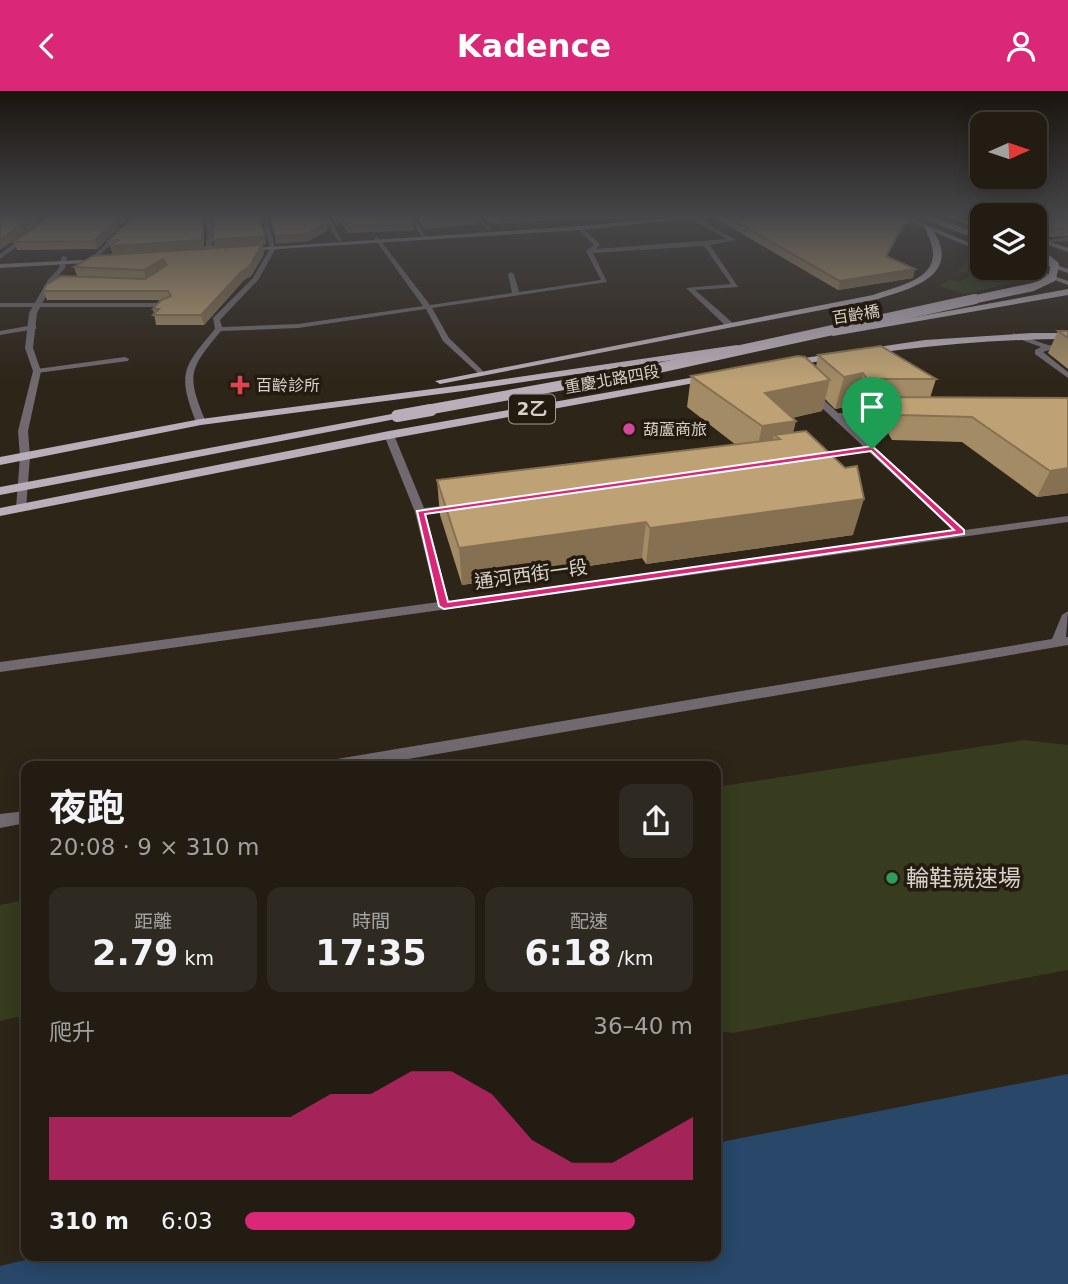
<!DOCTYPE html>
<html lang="zh-TW">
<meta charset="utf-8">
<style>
body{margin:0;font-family:"DejaVu Sans","Noto Sans TC",sans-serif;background:#2e2921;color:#f1f3f6;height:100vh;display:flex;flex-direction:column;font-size:26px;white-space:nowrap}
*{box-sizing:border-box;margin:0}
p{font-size:23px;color:#a2a1a0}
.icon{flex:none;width:38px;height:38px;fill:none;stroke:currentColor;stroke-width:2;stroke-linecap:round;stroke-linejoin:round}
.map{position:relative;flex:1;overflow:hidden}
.details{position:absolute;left:21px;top:670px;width:700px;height:500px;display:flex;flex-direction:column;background:#221c13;border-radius:14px;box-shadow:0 4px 18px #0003,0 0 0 2px #3f3a33}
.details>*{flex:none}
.needle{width:46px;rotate:87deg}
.fabs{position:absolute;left:970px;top:21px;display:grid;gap:14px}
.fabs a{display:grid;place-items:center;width:77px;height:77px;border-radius:14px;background:#221c13;box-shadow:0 4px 18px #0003,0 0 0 2px #3f3a33;font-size:35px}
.pin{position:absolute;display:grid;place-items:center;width:60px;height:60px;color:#fff;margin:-72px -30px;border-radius:50% 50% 50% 0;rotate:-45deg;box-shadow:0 0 7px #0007}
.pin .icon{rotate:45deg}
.round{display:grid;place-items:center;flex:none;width:74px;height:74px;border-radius:14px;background:#2e2921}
.overview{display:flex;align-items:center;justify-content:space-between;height:119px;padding:0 28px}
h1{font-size:38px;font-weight:700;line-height:52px}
.figures{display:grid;grid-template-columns:repeat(3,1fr);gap:10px;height:119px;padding:7px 28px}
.figures div{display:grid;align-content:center;border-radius:14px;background:#2e2921;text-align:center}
.figures b{font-size:35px;font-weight:700}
.figures small{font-size:19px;font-weight:400}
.figures p{font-size:19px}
.chart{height:196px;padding:14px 28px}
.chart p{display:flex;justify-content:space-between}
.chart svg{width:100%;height:126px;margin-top:7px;fill:#db2777;opacity:.7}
ul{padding:0 28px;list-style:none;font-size:23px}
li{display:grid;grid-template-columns:112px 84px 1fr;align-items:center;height:52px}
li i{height:18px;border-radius:9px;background:#db2777}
header{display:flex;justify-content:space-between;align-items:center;height:91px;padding:0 28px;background:#db2777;color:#fff;font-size:32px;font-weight:700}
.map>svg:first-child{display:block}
</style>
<header><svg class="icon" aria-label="back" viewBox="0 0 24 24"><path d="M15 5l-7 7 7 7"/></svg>Kadence<svg class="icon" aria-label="person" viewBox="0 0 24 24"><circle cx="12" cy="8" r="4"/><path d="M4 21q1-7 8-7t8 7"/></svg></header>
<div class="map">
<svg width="1068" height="1193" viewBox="0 0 1068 1193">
<rect width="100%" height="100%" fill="#2e2519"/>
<g fill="#363c1d">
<polygon points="965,171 981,171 982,177 996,177 1028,188 965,203 939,195 949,189 960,191 969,186 969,182 958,180"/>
<polygon points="1024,649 1068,654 1068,879 733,942 716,940 716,696"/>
<polygon points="26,809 26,924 0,930 0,814"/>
</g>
<polygon fill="#284769" points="1068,983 1068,1193 0,1193 0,1175 38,1166 716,1166 716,1052"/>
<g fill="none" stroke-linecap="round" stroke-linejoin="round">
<g fill="#706a70" fill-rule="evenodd">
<polygon points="52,124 59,124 0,168 0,163"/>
<polygon points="135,124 141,124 94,170 90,170 90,168"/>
<polygon points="203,124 209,124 213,137 212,157 209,159 206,157 207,137"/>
<polygon points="322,124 328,124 342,150 338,150"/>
<polygon points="408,124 414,124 425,145 421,145"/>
<polygon points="471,124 477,124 492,139 488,139"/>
<polygon points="669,124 676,124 682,128 677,129"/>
<path d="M685,124H692L736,149L710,154L738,196L695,199L733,232V236H727L686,197L731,193L704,155L593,162L607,191L432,217L449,247L482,279L483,281L479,283L443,250L426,218L298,237L221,240C189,278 186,284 206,331L201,334L196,331C177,282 183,276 215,238L213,227L253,187L271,156L276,157L258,189L220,229L222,236L298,233L423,215L374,147L377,145L430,214L512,202L508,183L511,181L514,183L519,201L601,189L586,160L594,154L578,138L580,135L600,153L596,158L727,148Z"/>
<polygon points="1068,146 1068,150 1042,152 1039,150"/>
<polygon points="0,212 168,212 171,214 168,216 0,216"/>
<polygon points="33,234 36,234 36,238 0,244 0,240"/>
<polygon points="1013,242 1048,254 1068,256 1068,260 1049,259 1043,261 1068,281 1068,287 1035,263 1035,259 1041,256 1013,246"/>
<polygon points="125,266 129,268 128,270 37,282 33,280 37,278"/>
<polygon points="808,300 814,300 838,322 888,323 890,325 885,328 844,328 965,439 965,443 957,443 869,361 812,368 810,366 815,363 864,356 808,304"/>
<polygon points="389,341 394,344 424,417 459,413 464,416 459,419 426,423 450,515 448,518 440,518 438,515 415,421 384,344"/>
<polygon points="1068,520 1066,546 1068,546 1068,554 362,676 318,676 320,672 325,670 1052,548 1062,524"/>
<polygon points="26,720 26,732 0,737 0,723"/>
</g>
<g fill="#706a70" fill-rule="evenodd">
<polygon points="257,124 263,124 269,131 275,158 270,157 263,131"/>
<polygon points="62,165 67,166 65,177 54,190 37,222 33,257 41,280 28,340 30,366 26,417 21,420 16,417 20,366 18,340 33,280 25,257 29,222 48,189 59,177"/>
<polygon points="1068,425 1068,431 0,581 0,571"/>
</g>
<g fill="#999099" fill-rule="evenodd">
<polygon points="699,124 720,124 580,139 244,160 241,158 580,135"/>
<polygon points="894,124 902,124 982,157 982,161"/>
<polygon points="944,124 952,124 982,135 982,139"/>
<polygon points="1034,145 1068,157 1068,161 1034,149"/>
<polygon points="232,153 234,156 186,160 183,158"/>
<polygon points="1034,166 1068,178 1068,182 1034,170"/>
<polygon points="104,168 102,171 0,177 0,173"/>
<polygon points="1023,177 1031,177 1068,190 1068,194"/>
</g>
<g fill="#b9aeb9" fill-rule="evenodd">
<path d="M927,134C933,139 939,148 941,157C948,190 902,200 878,208L440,293L435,290L873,204C912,191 951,184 924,136Z"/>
<polygon points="1068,198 1068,204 833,245 828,242"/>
<path d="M1032,242H1068V248C972,248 878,260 784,276L779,273L784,270L925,249Z"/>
<polygon points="737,254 742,257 740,259 463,300 201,334 0,374 0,366 201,328 463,294"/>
<polygon points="712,283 716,284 716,288 389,348 0,425 0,417 389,340"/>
<polygon points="397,322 401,323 401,327 0,404 0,396"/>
</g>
<polyline stroke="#999099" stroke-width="6" points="921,124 982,147"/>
<polyline stroke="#b9aeb9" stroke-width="8" points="967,210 1033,196 1052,187 1055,174 1034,157"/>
<polyline stroke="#b9aeb9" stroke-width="10" points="421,320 663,276 975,208"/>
<polyline stroke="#b9aeb9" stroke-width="12" points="397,325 431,319"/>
</g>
<g fill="#a38b65">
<polygon points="51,124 131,124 97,158 17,159 14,151"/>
<polygon points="331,124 409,124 414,139 348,142 341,131 336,134"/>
<polygon points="417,124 475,124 477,133 424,138"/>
<polygon points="481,124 609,124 499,133 488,132"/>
<polygon points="716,124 917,124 916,127 910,125 908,133 905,133 887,165 913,187 838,199 715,127"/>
<polygon points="959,124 1068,124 1068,145 1050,146 1034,140 1034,124 982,124 982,132"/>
<polygon points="204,137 204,157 113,163 108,150"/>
<polygon points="262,154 264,163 251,185 244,189 204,234 156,234 153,218 160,209 47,209 43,200 77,185 74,176"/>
<polygon points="1058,240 1068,240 1068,278 1048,262"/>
<polygon points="818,264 936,288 930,307 1068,307 1068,402 1037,406 962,351 892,349 888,342 872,342 865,331 868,319 858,319 855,314 835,318 825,308 822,320 792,327 793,342 853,444 646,473 642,467 462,494 440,424 437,389 736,354 687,316 691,285 816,276"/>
</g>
<g fill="#857152">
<polygon points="35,124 38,132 0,159 0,149"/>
<polygon points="121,124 131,124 97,158 94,150"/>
<polygon points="340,124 341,131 336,134 335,127"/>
<polygon points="516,124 609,124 499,133 499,125"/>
<polygon points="477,125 477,133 424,138 424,131"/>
<polygon points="910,125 908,133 905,133 883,173 886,165 907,126"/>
<polygon points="203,130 204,137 204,157 113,163 110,155"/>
<polygon points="327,131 328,139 309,150 276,153 275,145"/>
<polygon points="413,131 414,139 348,142 347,135"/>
<polygon points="265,145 266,153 215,157 213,149"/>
<polygon points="262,154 264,163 251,185 244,189 204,234 201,224"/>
<polygon points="163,168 166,177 146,188 144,179"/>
<polygon points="915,178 913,187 838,199 840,190"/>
<polygon points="863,282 855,314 835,318 844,286"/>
<polygon points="830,289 822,320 759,334 765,302"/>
<polygon points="796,330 788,364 780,348 774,344 770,366 755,368 762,335"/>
<polygon points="1068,377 1068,402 1037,406 1050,380"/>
<polygon points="864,408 853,444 646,473 650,437"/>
<polygon points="646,431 642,467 462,494 459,457"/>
</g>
<g fill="#bea275" stroke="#857152" stroke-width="2">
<polygon points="35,124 0,149 0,125"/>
<polygon points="51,124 121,124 94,150 14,151"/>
<polygon points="135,124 201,124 203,130 202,149 110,155 119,149 108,150"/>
<polygon points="212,124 258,124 265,145 213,149 214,130"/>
<polygon points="270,124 322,124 327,131 307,143 275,145"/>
<polygon points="341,124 409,124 413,131 347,135"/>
<polygon points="420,124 475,124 477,125 424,131"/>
<polygon points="488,124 516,124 499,125"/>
<polygon points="724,124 907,124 910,125 907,126 886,165 915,178 840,190"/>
<polygon points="982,124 1068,124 1068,137 1053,138 1034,132 1034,124"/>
<polygon points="262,154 249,176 242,180 201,224 153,224 159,218 153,218 161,209 171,205 168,200 43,200 46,194 61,185 145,188 167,174 163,168 144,179 74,176 93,165"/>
<polygon points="1058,240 1068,240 1068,247"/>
<polygon points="881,255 936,288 867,288 863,282 844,286 818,264"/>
<polygon points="798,265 805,266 830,289 765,302 796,330 762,335 691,285"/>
<polygon points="872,306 1068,307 1068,377 1050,380 972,326 900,324 896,317 879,317"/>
<polygon points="806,340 845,377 857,375 864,408 650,437 646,431 459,457 437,389 780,348 774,344"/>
</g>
<linearGradient id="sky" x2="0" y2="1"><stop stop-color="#19140e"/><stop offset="0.43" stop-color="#464649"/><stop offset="1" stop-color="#464649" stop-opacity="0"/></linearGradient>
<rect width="1068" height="291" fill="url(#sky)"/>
<path fill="#db2777" stroke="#fff" stroke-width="2" fill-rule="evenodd" d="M872,355L964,439V443L444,518L439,515L417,420ZM871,360L954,439L448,511L425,423Z"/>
<path fill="#e0444e" stroke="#241b10" stroke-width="2.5" d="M236.5 283.5h7v7h7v7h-7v7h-7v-7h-7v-7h7z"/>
<circle fill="#d1479c" stroke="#241b10" stroke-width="2.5" cx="629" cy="338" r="7"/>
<circle fill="#2e9e5b" stroke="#241b10" stroke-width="2.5" cx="892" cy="787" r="7"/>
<g text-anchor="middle" stroke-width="7" stroke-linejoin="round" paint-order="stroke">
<g font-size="16" fill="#d7d1ca" stroke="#241b10">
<text transform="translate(856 223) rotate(-9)" y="6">百齡橋</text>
<text transform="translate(612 288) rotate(-10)" y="6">重慶北路四段</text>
</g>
<g font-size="16" fill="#d7d1ca" stroke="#241b10" text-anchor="start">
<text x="256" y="300">百齡診所</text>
<text x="643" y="344">葫蘆商旅</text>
</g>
<rect fill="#241b10" stroke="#a19a92" stroke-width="2" x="509" y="303.5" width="46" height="29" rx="5"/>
<g font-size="18" font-weight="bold" fill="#d7d1ca">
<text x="532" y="324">2乙</text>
</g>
<g font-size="19" fill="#d7d1ca" stroke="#241b10">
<text transform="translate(531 483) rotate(-8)" y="7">通河西街一段</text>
</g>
<g font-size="23" fill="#d7d1ca" stroke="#241b10" text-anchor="start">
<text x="906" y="795">輪鞋競速場</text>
</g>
</g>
</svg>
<div class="fabs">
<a><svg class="needle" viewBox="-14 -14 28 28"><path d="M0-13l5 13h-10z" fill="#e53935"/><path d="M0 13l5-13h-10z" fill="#a2a1a0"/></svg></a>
<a><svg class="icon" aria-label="layers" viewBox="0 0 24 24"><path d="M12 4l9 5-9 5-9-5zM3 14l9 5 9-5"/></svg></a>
</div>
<div class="pin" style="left:872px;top:358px;background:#1e9e55"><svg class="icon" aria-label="arrive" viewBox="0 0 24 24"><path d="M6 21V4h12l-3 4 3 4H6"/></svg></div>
<section class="details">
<div class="overview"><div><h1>夜跑</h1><p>20:08 · 9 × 310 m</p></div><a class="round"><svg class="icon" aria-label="share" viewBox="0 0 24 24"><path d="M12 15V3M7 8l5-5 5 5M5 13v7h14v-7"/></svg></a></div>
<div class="figures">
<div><p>距離</p><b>2.79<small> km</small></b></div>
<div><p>時間</p><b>17:35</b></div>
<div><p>配速</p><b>6:18<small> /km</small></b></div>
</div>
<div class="chart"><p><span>爬升</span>36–40 m</p>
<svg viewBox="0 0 160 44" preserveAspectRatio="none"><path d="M0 44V22L10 22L20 22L30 22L40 22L50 22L60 22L70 14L80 14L90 6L100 6L110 14L120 30L130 38L140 38L150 30L160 22V44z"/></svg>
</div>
<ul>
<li><b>310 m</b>6:03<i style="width:87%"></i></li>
</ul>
</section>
</div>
